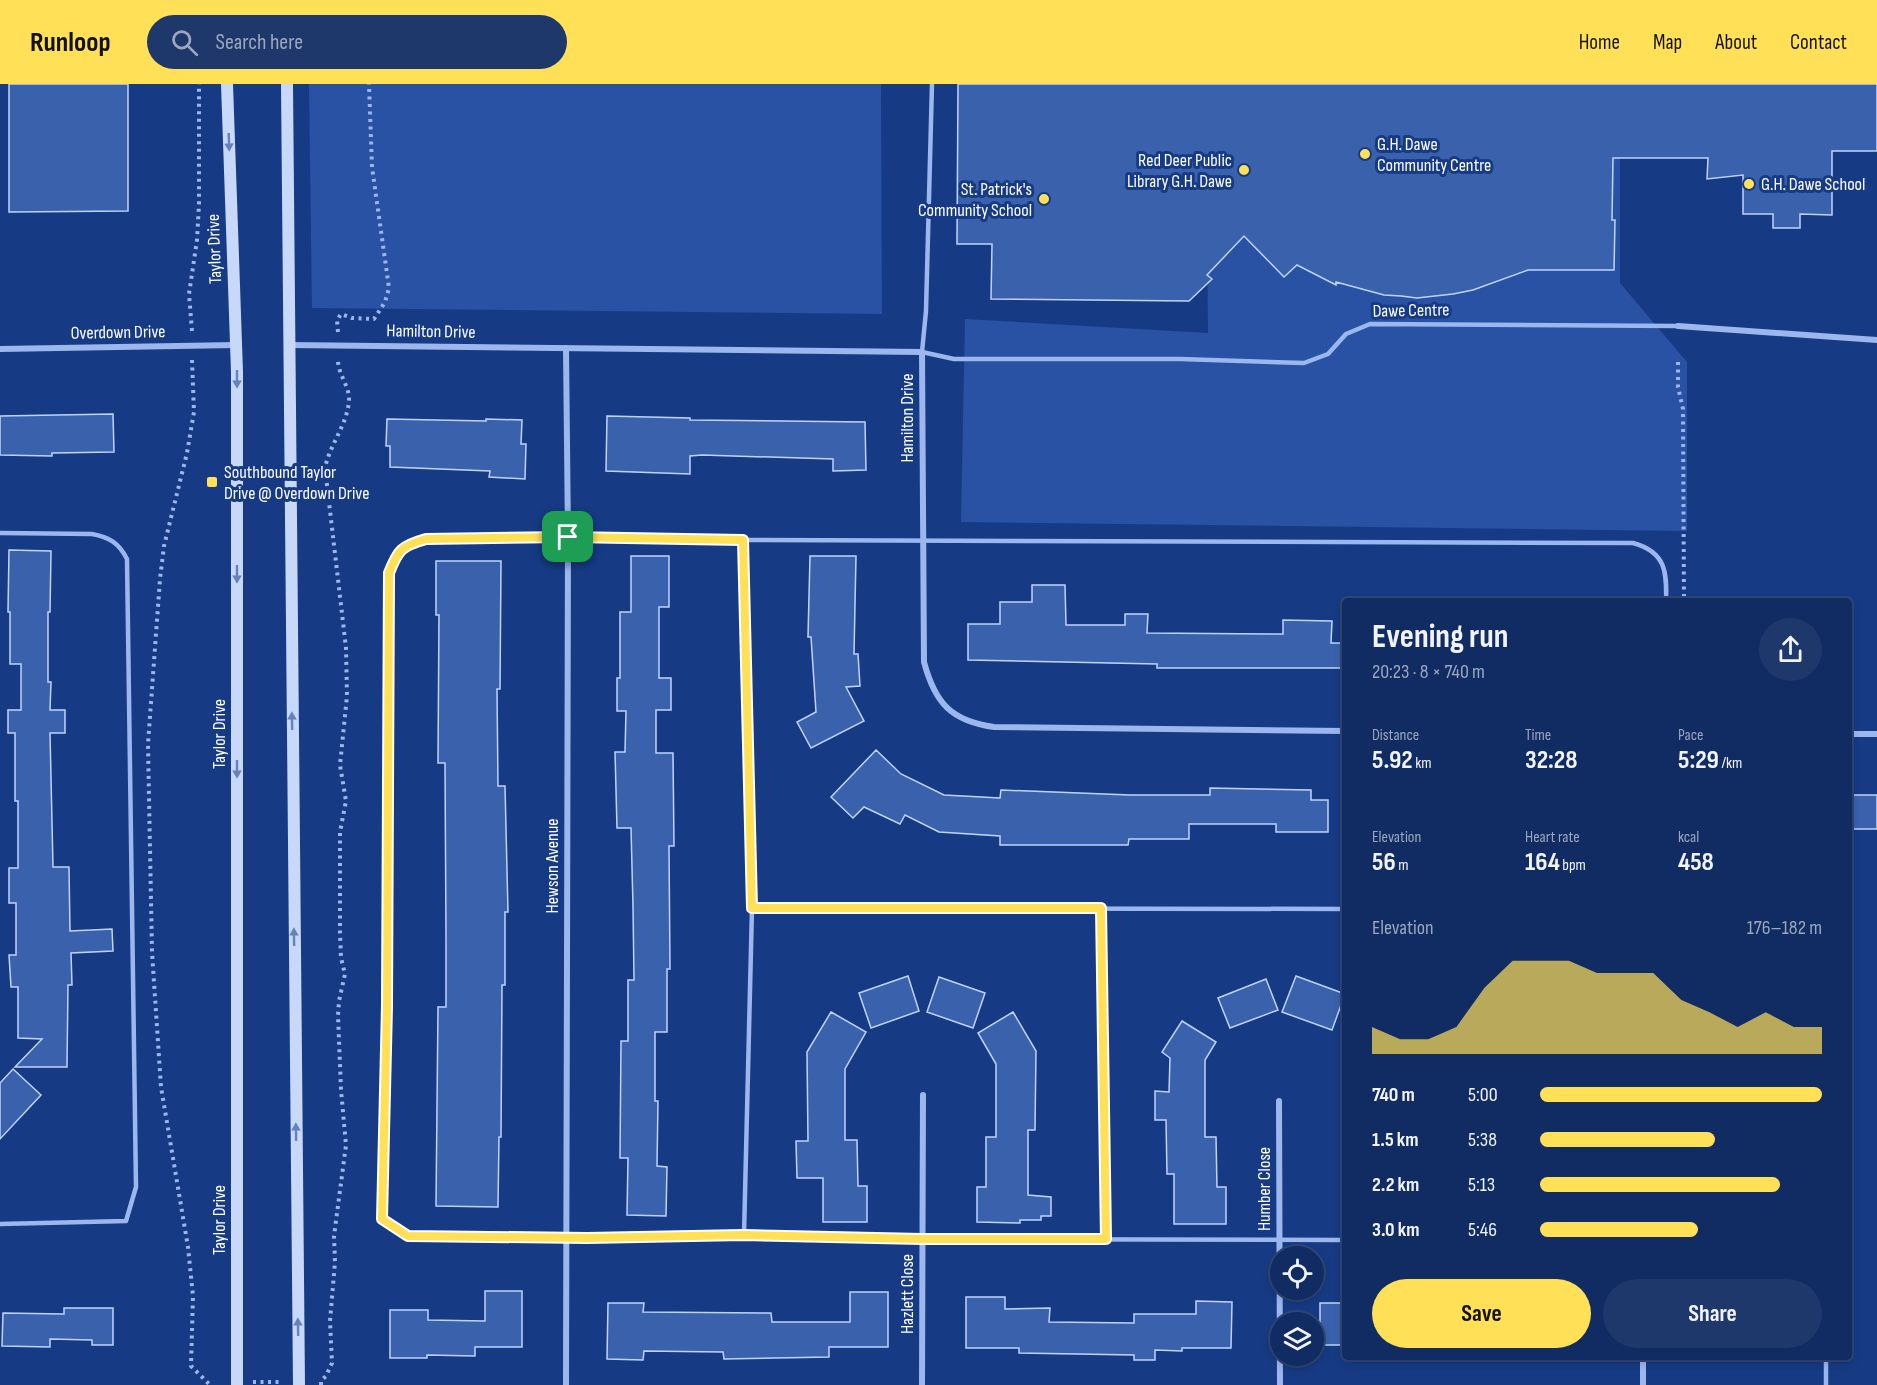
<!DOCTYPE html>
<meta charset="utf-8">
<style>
body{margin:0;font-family:"Sofia Sans Condensed",sans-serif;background:#1e386c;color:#f1f3f6;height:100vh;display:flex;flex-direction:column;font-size:22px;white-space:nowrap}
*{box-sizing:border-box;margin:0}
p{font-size:20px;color:#9ca7be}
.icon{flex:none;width:33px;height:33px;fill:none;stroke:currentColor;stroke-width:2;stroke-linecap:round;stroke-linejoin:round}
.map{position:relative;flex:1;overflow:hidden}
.panel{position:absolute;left:1342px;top:514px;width:510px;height:762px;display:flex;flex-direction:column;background:#102c63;border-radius:6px;box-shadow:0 3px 9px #0003,0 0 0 2px #304878}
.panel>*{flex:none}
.fabs{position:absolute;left:1270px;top:1162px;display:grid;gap:12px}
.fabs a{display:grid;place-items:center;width:54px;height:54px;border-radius:50%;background:#102c63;box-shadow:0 3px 9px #0003,0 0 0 2px #304878;font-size:30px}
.pin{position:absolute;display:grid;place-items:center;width:51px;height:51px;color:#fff;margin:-26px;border-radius:12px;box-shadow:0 3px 9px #0006}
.round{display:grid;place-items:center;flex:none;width:63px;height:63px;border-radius:32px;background:#1e386c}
.overview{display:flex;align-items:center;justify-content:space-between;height:102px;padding:0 30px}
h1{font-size:33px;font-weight:700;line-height:45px}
.figures{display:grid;grid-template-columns:repeat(3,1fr);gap:9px;height:102px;padding:6px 30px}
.figures div{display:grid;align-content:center}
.figures b{font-size:26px;font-weight:700}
.figures small{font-size:16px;font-weight:400}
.figures p{font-size:16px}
.chart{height:168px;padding:12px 30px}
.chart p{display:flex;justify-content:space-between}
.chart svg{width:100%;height:108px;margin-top:6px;fill:#ffe057;opacity:.7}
.button{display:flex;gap:12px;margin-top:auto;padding:12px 30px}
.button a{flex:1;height:69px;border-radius:36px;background:#ffe057;color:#111;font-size:24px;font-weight:700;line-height:69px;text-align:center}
.button a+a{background:#1e386c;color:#f1f3f6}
ul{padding:0 30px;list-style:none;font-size:20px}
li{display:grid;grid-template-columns:96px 72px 1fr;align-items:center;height:45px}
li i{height:15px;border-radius:8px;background:#ffe057}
header{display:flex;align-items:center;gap:36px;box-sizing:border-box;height:84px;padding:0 30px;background:#ffe057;color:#111}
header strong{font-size:28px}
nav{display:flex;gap:33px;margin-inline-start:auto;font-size:21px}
.search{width:420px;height:54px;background:#1e386c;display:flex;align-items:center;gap:15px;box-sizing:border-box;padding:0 21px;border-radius:33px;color:#9ca7be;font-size:22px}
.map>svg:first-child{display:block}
</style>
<header>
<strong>Runloop</strong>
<div class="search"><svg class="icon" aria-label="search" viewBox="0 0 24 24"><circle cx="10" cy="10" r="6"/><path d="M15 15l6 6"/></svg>Search here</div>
<nav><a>Home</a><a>Map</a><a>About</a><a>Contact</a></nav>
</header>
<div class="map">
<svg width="1877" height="1301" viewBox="0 0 1877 1301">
<rect width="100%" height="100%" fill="#163b84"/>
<g fill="#2952a4">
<polygon points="309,0 881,0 882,230 312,224"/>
<polygon points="1206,0 1620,0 1620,199 1687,278 1687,447 961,438 965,235 1208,249"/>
</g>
<g fill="#3a61ac" stroke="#c0d4fa" stroke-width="1.5">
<polygon points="9,0 128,0 128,127 9,128"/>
<polygon points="958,0 1877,0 1877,67 1832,67 1832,131 1800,130 1800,144 1773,144 1773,130 1743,130 1743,91 1707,95 1708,74 1613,74 1612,136 1615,136 1614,186 1528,186 1473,206 1453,210 1417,214 1401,212 1384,211 1336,198 1336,201 1297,181 1284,193 1244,152 1207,191 1212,195 1189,217 991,215 992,160 957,160"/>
<polygon points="113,330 114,368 52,369 52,372 0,371 0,332"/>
<polygon points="607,332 690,334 690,336 865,338 866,386 833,387 833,375 702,371 690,372 690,390 606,387"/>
<polygon points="387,335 486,337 486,335 522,336 521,360 526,360 525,395 489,393 490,387 390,383 390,362 386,362"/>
<polygon points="9,466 51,467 50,528 48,528 48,598 51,598 50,626 65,626 65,649 50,649 53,783 69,783 70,847 112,845 113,867 71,869 72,901 68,901 67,983 15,983 42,955 18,954 18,903 11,903 9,871 16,871 16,819 9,819 9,784 18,784 18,717 15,717 15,649 8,649 8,626 21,626 21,580 10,580 10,528 8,528"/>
<polygon points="631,472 669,472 669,523 659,523 659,594 671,594 671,626 656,626 656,669 673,669 674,762 669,762 670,885 667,885 667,948 655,948 655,1017 658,1017 657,1082 667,1083 666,1132 627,1131 628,1074 620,1074 621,957 628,957 628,896 634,896 633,823 631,744 617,744 615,668 625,668 626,627 617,627 617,594 620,594 620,528 631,528"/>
<polygon points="810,472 856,472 854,570 858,570 860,602 846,603 864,637 811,664 797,638 816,628 811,553 808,553"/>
<polygon points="436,477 501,477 500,605 497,605 498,702 505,702 508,828 505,828 505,901 502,901 501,1053 499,1053 498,1123 436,1122 438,923 446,923 446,854 445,679 438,679 439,531 436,531"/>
<polygon points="1032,501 1065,501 1066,541 1125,541 1125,530 1148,530 1147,549 1283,550 1283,536 1332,537 1331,559 1346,559 1346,584 1157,584 1157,580 968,576 968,540 1000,540 1000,518 1032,518"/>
<polygon points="876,666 901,690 944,711 1000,714 1001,706 1130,711 1210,711 1210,704 1311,706 1311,716 1328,716 1328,748 1276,748 1276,740 1189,740 1189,755 1129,755 1128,761 1000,761 1000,752 939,748 905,731 900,740 864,723 853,734 831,713"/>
<rect x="1850" y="711" width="27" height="34"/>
<polygon points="908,892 919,927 871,944 859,909"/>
<polygon points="1296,892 1345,910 1332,946 1282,928"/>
<polygon points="939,893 985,909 973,944 927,928"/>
<polygon points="1266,895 1278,926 1230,944 1218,914"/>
<polygon points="831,928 866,948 845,985 845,1056 857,1056 858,1102 867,1102 867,1138 823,1138 823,1094 797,1094 796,1057 808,1057 807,968"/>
<polygon points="1013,928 1036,967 1035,1046 1028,1046 1028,1111 1051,1113 1051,1132 1041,1132 1041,1136 1020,1136 1020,1139 977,1138 977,1103 986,1103 986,1053 996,1053 996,980 978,949"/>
<polygon points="1182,937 1216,958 1205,976 1205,1053 1216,1053 1217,1103 1226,1103 1226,1140 1174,1140 1174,1090 1167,1090 1166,1036 1155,1036 1155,1007 1169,1008 1170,974 1162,968"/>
<polygon points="13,985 41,1011 0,1055 0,999"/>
<polygon points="485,1207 522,1207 522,1263 475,1263 475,1272 427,1271 427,1274 390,1274 390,1226 428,1226 428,1236 485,1237"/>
<polygon points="850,1208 888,1208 888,1263 829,1263 829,1273 724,1275 723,1268 644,1267 643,1276 607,1275 608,1219 644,1219 643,1228 771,1229 772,1238 850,1238"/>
<polygon points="966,1213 1005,1213 1005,1225 1050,1224 1049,1238 1134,1239 1134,1230 1196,1230 1196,1217 1232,1218 1231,1264 1182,1264 1182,1267 1155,1266 1155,1276 1134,1276 1134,1271 1019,1269 1019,1264 966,1264"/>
<rect x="1320" y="1219" width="26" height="42"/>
<polygon points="64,1224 113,1224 113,1261 92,1261 92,1256 50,1255 50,1263 2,1262 3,1229 64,1230"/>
</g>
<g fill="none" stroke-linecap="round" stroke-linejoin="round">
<g stroke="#9bb7ed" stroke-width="4" stroke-dasharray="3 4.5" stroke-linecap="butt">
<polyline points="192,247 189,210 197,156 199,120 199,0"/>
<polyline points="338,248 337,236 341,230 352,234 374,235 385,218 389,204 372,83 369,0"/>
<polyline points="192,276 194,328 187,369 164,462 160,495 148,660 152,868 161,1003 188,1163 193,1212 191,1282 210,1301"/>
<polyline points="1678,278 1678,303 1683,325 1684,518"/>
<polyline points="253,1298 282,1298"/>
<path d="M321,1301V1297L326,1292L332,1279L330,1237L335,1178L334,1152L346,1061L341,1006L338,931L339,917L345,890L341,874L340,849V748L346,717L340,681L347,612L346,564L325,384C330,360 347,341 349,317C350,302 338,291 338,276"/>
</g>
<g stroke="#9bb7ed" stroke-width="4.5">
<polyline points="932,0 926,227 922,268 954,275 1180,275 1304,279 1328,270 1346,250 1370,240 1678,242"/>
<path d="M0,449L92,450C109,453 119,459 127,475L136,1103L126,1137L0,1140"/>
<polyline points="743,456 752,824 744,1151"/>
<polyline points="752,824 1346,825"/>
<polyline points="1101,824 1106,1155"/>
<path d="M1346,1156L923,1155L744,1151L587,1154L409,1152L383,1135L387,922L389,489C398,466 401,462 426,455L568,453L743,456L1633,459C1666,468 1667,488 1666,518"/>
<polyline points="1826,1274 1826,1301"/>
</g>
<g stroke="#9bb7ed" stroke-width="6">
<polyline points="1678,242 1877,256"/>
<path d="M289,261L922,268L924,578C935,619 951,637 994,643L1346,647"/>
<polyline points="0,265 236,261"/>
<polyline points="1850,650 1877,650"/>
<polyline points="1279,1017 1280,1301"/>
<polyline points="566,1301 568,453 566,264"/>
<polyline points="922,1301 923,1011"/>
<polyline points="1643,1301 1643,1274"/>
</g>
<g stroke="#c7d8f9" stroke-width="12">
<polyline points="227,0 237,288 237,1301"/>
<polyline points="287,0 299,1301"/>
</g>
</g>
<defs><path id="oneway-solid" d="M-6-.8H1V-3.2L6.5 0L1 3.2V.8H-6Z" transform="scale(1.5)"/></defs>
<g fill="#6682b9">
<use href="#oneway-solid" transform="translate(229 58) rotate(88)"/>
<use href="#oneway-solid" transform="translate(237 295) rotate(90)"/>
<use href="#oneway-solid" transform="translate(237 490) rotate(90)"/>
<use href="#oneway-solid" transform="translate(292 637) rotate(-91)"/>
<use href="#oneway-solid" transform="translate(237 685) rotate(90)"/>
<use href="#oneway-solid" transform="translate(294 853) rotate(-91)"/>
<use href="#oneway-solid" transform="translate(296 1048) rotate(-91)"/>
<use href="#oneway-solid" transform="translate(298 1243) rotate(-91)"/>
</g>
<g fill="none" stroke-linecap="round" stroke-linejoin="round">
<defs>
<path id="route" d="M568,453L743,456L752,824H1101L1106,1155H922L744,1151L587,1154L408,1152L382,1135L387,922L389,489C398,466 401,462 426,455Z"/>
</defs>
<use href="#route" stroke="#fff" stroke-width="12"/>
<use href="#route" stroke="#ffe057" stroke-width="8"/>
</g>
<g fill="#ffe057" stroke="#163b84" stroke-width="2">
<circle cx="1365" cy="70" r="6"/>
<circle cx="1244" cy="86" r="6"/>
<circle cx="1749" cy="100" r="6"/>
<circle cx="1044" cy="115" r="6"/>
<rect x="206" y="392" width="12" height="12" rx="3"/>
</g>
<g text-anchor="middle" stroke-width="6" stroke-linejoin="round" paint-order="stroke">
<g font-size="18" fill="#fff" stroke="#163b84" text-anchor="start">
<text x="1377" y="66">G.H. Dawe<tspan x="1377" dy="21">Community Centre</tspan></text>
<text x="1232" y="82" text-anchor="end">Red Deer Public<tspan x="1232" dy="21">Library G.H. Dawe</tspan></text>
<text x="1761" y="106">G.H. Dawe School</text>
<text x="1032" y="111" text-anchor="end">St. Patrick's<tspan x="1032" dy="21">Community School</tspan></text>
<text x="224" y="394">Southbound Taylor<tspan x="224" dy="21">Drive @ Overdown Drive</tspan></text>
</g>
<g font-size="18" fill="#fff" stroke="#163b84">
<text transform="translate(214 165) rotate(-92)" y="6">Taylor Drive</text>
<text transform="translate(1411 226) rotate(-1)" y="6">Dawe Centre</text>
<text transform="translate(431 247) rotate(1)" y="6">Hamilton Drive</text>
<text transform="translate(118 248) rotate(-1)" y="6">Overdown Drive</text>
<text transform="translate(907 334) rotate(-90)" y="6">Hamilton Drive</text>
<text transform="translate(219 650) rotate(-90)" y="6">Taylor Drive</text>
<text transform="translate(552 782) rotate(-90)" y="6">Hewson Avenue</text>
<text transform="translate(1264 1105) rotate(-90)" y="6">Humber Close</text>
<text transform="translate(219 1136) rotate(-90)" y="6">Taylor Drive</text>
<text transform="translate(907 1210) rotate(-90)" y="6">Hazlett Close</text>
</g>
</g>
</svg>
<div class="fabs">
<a><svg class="icon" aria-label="locate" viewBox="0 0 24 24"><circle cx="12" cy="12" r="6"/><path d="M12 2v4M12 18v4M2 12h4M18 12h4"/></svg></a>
<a><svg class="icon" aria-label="layers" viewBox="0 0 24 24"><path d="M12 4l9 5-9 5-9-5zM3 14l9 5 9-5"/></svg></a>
</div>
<div class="pin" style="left:568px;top:453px;background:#1e9e55"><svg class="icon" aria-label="arrive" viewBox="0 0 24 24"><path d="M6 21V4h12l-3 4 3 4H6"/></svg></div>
<section class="panel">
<div class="overview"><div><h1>Evening run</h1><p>20:23 · 8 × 740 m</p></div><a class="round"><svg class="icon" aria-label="share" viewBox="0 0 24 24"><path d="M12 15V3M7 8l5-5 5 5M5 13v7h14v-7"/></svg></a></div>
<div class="figures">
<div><p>Distance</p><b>5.92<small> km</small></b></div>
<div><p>Time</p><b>32:28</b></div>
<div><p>Pace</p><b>5:29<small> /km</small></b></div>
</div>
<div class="figures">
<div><p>Elevation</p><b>56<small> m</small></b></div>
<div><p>Heart rate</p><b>164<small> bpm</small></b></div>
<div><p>kcal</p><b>458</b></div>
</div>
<div class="chart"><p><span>Elevation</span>176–182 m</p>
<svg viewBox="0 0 160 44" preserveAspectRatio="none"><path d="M0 44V33L10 38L20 38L30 33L40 17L50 6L60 6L70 6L80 11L90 11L100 11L110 22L120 27L130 33L140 27L150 33L160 33V44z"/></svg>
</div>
<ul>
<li><b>740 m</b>5:00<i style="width:100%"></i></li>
<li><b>1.5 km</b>5:38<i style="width:62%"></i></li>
<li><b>2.2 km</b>5:13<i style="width:85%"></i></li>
<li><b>3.0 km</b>5:46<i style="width:56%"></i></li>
</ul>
<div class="button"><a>Save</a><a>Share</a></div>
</section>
</div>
